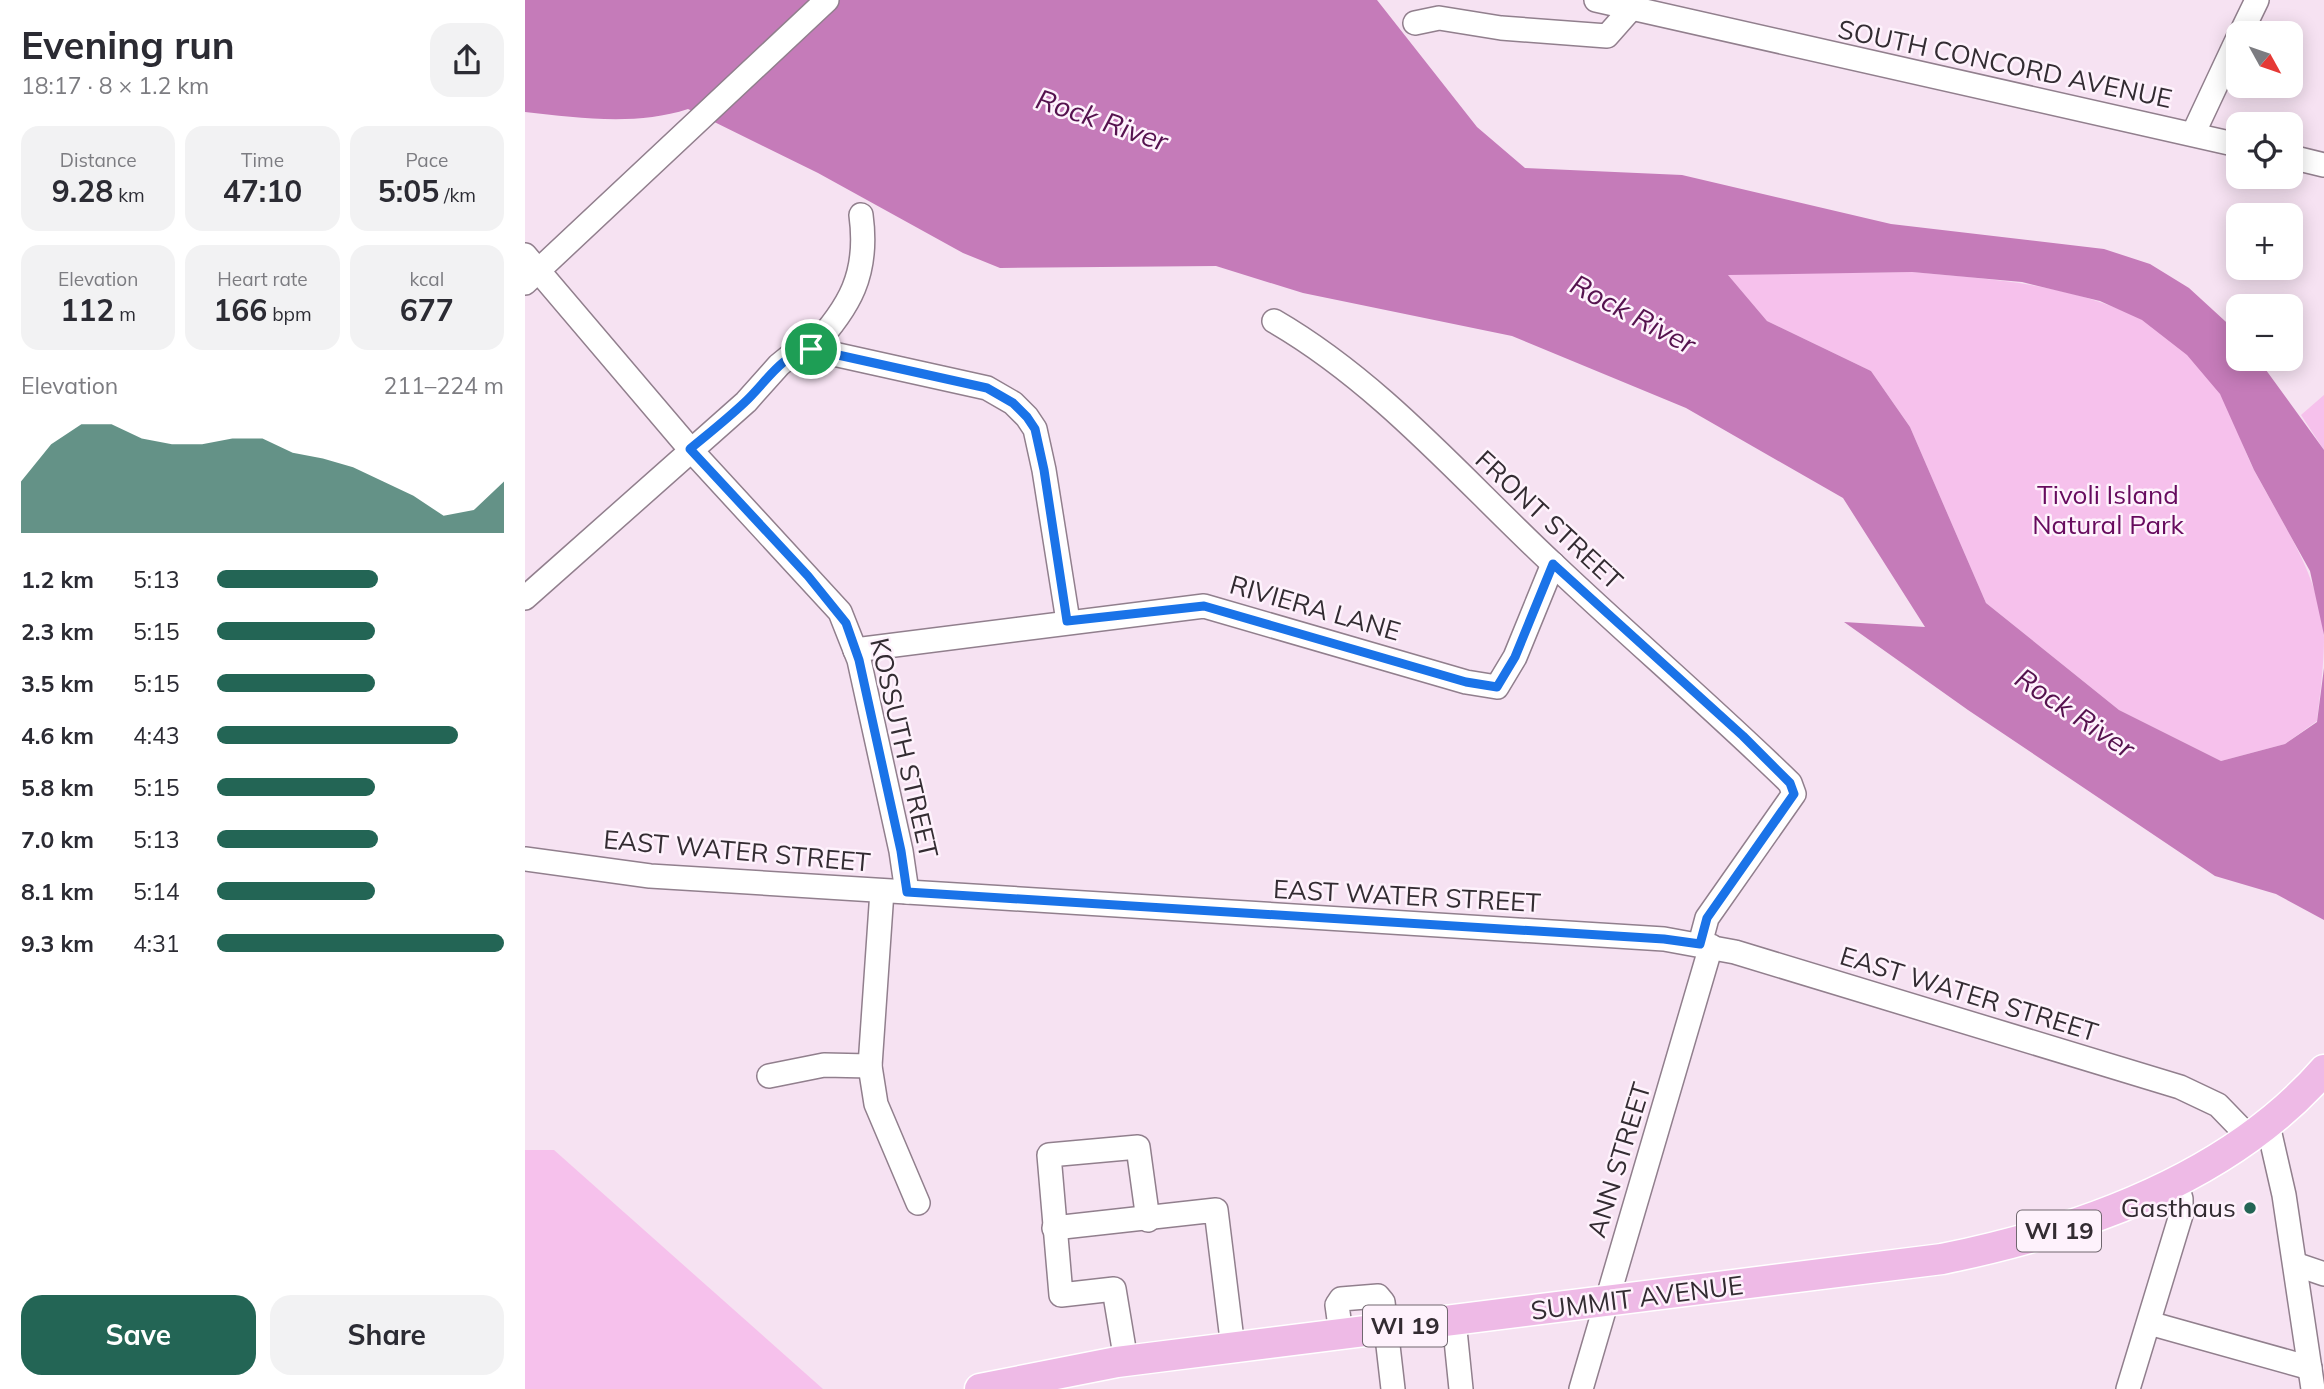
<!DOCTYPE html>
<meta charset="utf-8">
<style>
body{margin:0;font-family:Mulish,sans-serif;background:#f2f2f3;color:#2b2b33;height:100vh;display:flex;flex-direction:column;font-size:26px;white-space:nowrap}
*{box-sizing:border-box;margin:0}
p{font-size:23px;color:#7c7c81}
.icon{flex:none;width:38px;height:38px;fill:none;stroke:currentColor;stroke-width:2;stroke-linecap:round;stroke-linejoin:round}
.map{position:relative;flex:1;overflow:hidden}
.details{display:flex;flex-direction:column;background:#fff;width:525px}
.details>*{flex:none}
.needle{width:46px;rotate:130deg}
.fabs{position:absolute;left:1701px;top:21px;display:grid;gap:14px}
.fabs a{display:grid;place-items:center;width:77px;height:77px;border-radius:14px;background:#fff;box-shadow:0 4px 18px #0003;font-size:35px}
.pin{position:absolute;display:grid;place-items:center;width:60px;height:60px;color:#fff;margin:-30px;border:4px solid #fff;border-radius:50%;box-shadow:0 2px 7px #0007}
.round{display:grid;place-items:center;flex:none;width:74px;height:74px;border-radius:21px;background:#f2f2f3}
.headline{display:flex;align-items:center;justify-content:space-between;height:119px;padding:0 21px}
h1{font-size:38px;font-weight:700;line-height:52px}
.stats{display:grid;grid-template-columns:repeat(3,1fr);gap:10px;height:119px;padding:7px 21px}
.stats div{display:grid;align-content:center;border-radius:18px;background:#f2f2f3;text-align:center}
.stats b{font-size:30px;font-weight:700}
.stats small{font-size:19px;font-weight:400}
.stats p{font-size:19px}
.chart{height:196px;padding:14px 21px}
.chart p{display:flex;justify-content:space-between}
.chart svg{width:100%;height:126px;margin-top:7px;fill:#236555;opacity:.7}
.primary-button{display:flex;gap:14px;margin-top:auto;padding:14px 21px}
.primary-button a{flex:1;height:80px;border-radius:21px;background:#236555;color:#fff;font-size:28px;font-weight:700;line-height:80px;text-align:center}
.primary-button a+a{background:#f2f2f3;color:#2b2b33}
ul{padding:0 21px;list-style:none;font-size:23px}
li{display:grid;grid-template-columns:112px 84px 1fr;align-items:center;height:52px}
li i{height:18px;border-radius:9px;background:#236555}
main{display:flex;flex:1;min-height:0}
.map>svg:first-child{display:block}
</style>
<main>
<section class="details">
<div class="headline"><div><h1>Evening run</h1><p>18:17 · 8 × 1.2 km</p></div><a class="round"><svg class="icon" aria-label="share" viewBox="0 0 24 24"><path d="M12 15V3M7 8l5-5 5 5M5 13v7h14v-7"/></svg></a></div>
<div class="stats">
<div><p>Distance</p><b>9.28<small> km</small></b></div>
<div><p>Time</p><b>47:10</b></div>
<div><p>Pace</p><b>5:05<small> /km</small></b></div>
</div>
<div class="stats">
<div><p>Elevation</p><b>112<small> m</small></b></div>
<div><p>Heart rate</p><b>166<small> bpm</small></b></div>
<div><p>kcal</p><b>677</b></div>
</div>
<div class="chart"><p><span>Elevation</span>211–224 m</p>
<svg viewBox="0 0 160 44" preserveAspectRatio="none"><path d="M0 44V26L10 13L20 6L30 6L40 11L50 13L60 13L70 11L80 11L90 16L100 18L110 21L120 26L130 31L140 38L150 36L160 26V44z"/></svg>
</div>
<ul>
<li><b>1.2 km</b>5:13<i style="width:56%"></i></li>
<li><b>2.3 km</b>5:15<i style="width:55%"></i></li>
<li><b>3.5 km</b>5:15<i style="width:55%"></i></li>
<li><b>4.6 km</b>4:43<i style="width:84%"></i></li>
<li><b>5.8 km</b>5:15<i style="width:55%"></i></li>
<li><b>7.0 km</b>5:13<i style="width:56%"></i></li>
<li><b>8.1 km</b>5:14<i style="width:55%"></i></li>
<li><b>9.3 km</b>4:31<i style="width:100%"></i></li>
</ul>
<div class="primary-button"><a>Save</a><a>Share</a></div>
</section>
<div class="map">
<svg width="1799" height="1389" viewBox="0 0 1799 1389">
<rect width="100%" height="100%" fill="#f6e2f2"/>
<g fill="#f6c1ec">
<path d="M1387,272C1464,279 1543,283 1614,318C1644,333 1677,366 1695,394C1710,418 1717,447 1730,472C1758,525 1794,574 1799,637C1799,665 1795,694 1792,721L1760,744L1696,761L1594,710L1461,603L1385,427L1346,371L1242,321L1202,274Z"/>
<polygon points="1799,395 1799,450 1776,415"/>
<polygon points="0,1150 29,1150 298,1389 0,1389"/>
</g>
<path fill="#c57bb9" d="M0,0H852L952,127L1000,168L1157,175L1366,224L1579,249L1625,264L1664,288L1712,332L1713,359H1733L1799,450V635L1785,571L1729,470L1695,394L1662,355L1617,320L1575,301L1497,282L1387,272L1203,275L1242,321L1346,371L1385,427L1461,603L1594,710L1696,761L1760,744L1792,722L1799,668V920L1751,894L1690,876L1443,710L1319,622L1400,627L1318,498L1161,408L987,336L778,293L691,266L475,268L438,253L293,173L163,109C111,126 54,118 0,112Z"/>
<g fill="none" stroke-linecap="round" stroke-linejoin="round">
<defs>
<g id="minor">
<polyline points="1071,0 1713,145"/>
<polyline points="890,23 914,18 976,28 1082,36 1105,10"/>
<polyline points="1716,33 1732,0"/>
<polyline points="1668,134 1713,38"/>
<polyline points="1766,157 1799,165"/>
<polyline points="0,255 165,449 315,612 334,660 376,851 382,892"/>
<polyline points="0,283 302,0"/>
<path d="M749,321C856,383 938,480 1028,564C1106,638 1188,708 1265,783L1269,794L1182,918L1175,944"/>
<path d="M286,349C325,307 344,274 336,215"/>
<polyline points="0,598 221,402 254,365 270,352 286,349 462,388 488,403 502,417 510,429 519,470 543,621"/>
<polyline points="330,650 679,606 941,682 972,687 990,657 1028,564"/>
<polyline points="0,859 125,876 1139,939 1210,952 1655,1087 1693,1105 1724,1137"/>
<polyline points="357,891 345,1066 351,1104 393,1203"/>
<polyline points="244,1076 299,1065 345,1066"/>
<polyline points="1743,1125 1759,1195 1788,1389"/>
<polyline points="529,1228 691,1210 708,1348"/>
<polyline points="1770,1264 1799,1274"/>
<polyline points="929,1320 936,1389"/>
<polyline points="1624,1323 1785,1368"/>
<polyline points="816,1334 812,1305 816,1299 853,1296 858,1302 868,1389"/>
<polyline points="601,1361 589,1289 536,1295 524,1155 613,1147 623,1220"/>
<polyline points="1056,1389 1186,946"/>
<polyline points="1603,1389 1656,1215 1656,1199 1651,1182"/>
</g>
<path id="major" d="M455,1389L592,1362L1417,1259C1555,1231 1704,1179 1799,1070"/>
</defs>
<use href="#minor" stroke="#917f8d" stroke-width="26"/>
<use href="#major" stroke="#fff" stroke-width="33"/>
<use href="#minor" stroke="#fff" stroke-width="23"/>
<use href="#major" stroke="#eebae6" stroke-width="30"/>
</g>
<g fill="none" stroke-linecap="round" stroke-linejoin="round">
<defs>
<path id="route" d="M286,349L462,388L488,403L502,417L510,429L519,470L542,621L679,606L941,682L972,687L990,657L1028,564L1218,736L1265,783L1269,794L1182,918L1175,944L1139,939L382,892L376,851L334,660L321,623L283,576L165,449C183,434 202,419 219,403C241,383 255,355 286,349Z"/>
</defs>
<use href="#route" stroke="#fff" stroke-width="14"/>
<use href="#route" stroke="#1a73e8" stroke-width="9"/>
</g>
<circle fill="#236555" stroke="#fef2fc" stroke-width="2.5" cx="1725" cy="1208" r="7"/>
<g text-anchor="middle" stroke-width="5" stroke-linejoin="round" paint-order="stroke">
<g fill="#fef2fc" stroke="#70676f" stroke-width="2">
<rect x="1492" y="1210.5" width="84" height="41" rx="5"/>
<rect x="838" y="1305.5" width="84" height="41" rx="5"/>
</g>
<g font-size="24" font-weight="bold" fill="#332c32">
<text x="1534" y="1239">WI 19</text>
<text x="880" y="1334">WI 19</text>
</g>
<g font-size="26" fill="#332c32" stroke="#fef2fc">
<text transform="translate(1480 64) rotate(12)" y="9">SOUTH CONCORD AVENUE</text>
<text transform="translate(1024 520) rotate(43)" y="9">FRONT STREET</text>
<text transform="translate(790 608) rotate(16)" y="9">RIVIERA LANE</text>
<text transform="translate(379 748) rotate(77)" y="9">KOSSUTH STREET</text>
<text transform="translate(212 851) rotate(5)" y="9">EAST WATER STREET</text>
<text transform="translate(882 896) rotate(3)" y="9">EAST WATER STREET</text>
<text transform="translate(1444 994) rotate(17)" y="9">EAST WATER STREET</text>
<text transform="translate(1094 1160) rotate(-73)" y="9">ANN STREET</text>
<text transform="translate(1112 1298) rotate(-7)" y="9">SUMMIT AVENUE</text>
</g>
<g font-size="26" fill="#670b5e" stroke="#fef2fc">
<text x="1583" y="504">Tivoli Island<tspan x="1583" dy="30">Natural Park</tspan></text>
</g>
<g font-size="26" fill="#332c32" stroke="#fef2fc" text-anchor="end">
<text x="1711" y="1217">Gasthaus</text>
</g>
<g font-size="28" font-style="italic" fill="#55124e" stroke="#fef2fc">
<text transform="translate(577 120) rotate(19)" y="10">Rock River</text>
<text transform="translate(1108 314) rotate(28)" y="10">Rock River</text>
<text transform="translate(1550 713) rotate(34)" y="10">Rock River</text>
</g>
</g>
</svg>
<div class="fabs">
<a><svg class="needle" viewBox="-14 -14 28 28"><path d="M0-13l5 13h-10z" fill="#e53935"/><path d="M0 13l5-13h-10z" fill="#7c7c81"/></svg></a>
<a><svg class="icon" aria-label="locate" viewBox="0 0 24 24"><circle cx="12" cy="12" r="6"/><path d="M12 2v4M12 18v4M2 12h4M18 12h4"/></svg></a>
<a>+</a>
<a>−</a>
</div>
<div class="pin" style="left:286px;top:349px;background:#1e9e55"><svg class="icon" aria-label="arrive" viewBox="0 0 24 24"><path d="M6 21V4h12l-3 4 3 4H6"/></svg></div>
</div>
</main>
